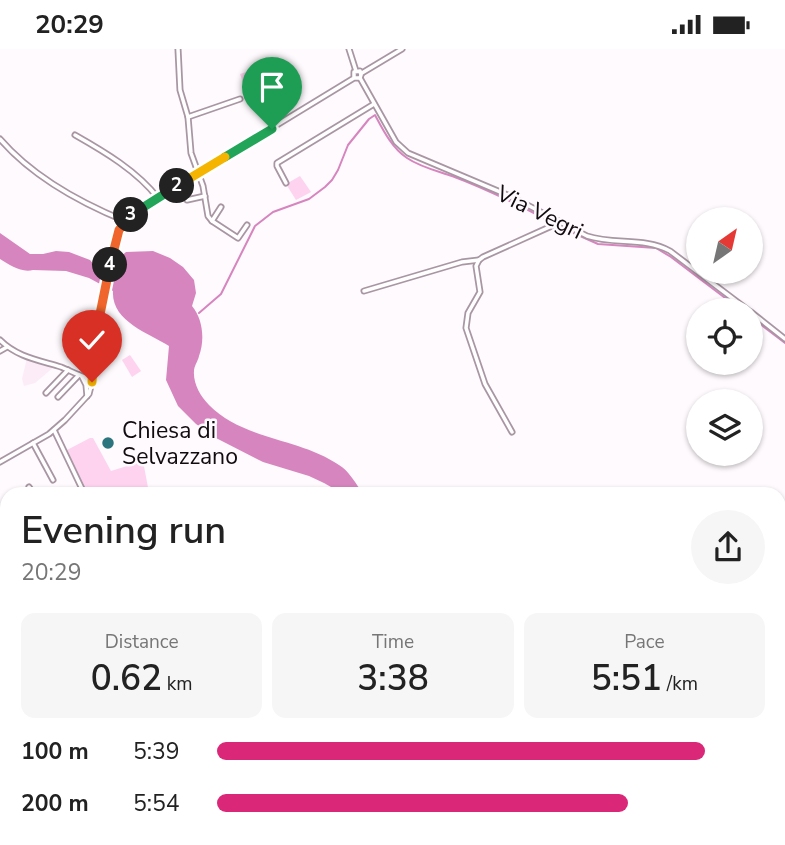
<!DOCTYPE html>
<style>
body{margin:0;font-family:"Nunito Sans",sans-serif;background:#f6f6f6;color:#222;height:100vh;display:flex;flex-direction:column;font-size:26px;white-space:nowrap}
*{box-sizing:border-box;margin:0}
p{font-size:23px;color:#767676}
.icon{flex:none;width:38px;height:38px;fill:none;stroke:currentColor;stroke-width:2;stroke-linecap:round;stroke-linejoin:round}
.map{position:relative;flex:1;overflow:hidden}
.panel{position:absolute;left:0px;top:438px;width:786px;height:359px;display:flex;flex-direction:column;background:#fff;border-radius:21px 21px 0 0;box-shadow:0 2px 5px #0004}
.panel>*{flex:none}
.needle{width:46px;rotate:34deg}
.controls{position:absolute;left:686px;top:158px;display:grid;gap:14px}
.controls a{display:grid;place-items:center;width:77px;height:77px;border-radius:50%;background:#fff;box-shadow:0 2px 5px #0004;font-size:35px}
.pin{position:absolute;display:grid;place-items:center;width:60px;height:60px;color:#fff;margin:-72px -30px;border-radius:50% 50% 50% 0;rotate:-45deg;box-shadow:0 0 7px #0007}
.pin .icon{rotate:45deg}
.km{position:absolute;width:35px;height:35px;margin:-18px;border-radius:50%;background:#222;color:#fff;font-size:19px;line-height:35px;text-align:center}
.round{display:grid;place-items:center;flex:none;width:74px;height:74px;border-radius:37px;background:#f6f6f6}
.head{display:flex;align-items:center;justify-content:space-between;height:119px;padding:0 21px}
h1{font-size:38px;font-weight:600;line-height:52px}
.figures{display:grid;grid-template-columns:repeat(3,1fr);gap:10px;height:119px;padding:7px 21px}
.figures div{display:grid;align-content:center;border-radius:14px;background:#f6f6f6;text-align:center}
.figures b{font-size:35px;font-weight:600}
.figures small{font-size:19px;font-weight:400}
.figures p{font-size:19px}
ul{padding:0 21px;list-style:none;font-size:23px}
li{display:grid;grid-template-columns:112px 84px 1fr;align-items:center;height:52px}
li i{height:18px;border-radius:9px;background:#db2777}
.status{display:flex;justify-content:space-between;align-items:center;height:49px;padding:0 35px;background:#fff;direction:ltr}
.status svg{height:19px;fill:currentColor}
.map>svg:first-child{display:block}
</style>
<div class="status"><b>20:29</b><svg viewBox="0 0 49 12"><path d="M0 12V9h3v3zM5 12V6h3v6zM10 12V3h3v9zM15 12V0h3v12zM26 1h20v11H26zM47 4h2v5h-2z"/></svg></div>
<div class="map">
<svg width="785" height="796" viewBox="0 0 785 796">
<rect width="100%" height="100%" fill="#fefafd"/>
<polygon fill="#fcecf7" points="27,309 55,317 35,334 24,337 22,330"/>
<g fill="#fdd3ef">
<polygon points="266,16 278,48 252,59 240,25"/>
<polygon points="300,127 311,143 296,151 286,135"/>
<polygon points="130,306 141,322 132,328 122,311"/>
<polygon points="90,389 93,389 111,422 143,412 149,444 87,444 67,401"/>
<polygon points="7,609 7,655 0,658 0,613"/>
</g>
<path fill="#d685bf" d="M0,184L30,205H43L56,202L69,203L90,211L100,223L114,227L119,209L126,203L153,202L170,209L183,218L194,231L196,244L192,257C203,270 205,291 199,307C198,312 194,317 194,322C193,334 200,347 209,356C243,391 300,389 339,416C348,421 354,432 360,440L361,444H333L331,438L324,434L309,427L263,413L216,389L196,375L178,357L166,331L169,297C148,284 111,272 113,242L89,229L66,222L33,221C21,224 10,216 0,210Z"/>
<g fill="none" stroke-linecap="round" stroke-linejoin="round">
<g stroke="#d685bf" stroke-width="2">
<polyline points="560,178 598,195 656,199 671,208 741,261"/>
<path d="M199,264L221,245L255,177L273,163L309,150L325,138L332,131L338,121L348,96L369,70L375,66C383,81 392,99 407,109C420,118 437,122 452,127C487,140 519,156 551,173"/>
<polyline points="751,268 785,294"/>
</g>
<defs>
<g id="minor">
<polyline points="178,0 180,41 188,68 191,104 203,137 208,167 212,172 238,189 247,176"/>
<polyline points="188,68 240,50"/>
<path d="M75,86C105,103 137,122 158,149"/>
<path d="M0,90C32,127 81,154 125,172"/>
<polyline points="286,134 277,117 277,114 374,55"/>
<polyline points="187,151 205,147"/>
<polyline points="212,172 221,158"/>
<polyline points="364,242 462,213 479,211"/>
<path d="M0,291C17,308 38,311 61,318C71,322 81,328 92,330"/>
<polyline points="0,302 7,298"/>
<polyline points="82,328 86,336 87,347"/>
<polyline points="46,344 68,321"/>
<polyline points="58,348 79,326"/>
<polyline points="54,381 84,444"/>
<polyline points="512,383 485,335 466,279 468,264 480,243 476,217 479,211 483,208 554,176 558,172"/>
<polyline points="33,394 53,431"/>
<polyline points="29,438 33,444"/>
<polyline points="0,508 7,505"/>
<polyline points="0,535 7,557"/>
<polyline points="0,607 7,603"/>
<polyline points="779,668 785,674"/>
<polyline points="779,744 785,738"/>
<polyline points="779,746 785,752"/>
<polyline points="779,771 785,765"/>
<polyline points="779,781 785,788"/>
<polyline points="0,787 7,783"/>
<polyline points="12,789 17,796"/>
<polyline points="152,789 155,796"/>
<polyline points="731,789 730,791 734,796"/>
<polyline points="197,796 200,794"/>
</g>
<g id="tertiary">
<polyline points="349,0 356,22"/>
<polyline points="362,24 402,0"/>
<path d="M360,29L396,93L408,104L512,148L587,187C615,196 644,188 670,202L748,261"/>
<polyline points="751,263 785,290"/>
<polyline points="0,413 49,385 65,371 89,345 92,333 94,303 99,272 109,217 116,188 127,169 198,124 354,29 360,29 361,26 360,22 354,23 354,29"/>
<polyline points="0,713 7,728"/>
<polyline points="56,789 63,796"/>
</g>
</defs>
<use href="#minor" stroke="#a996a3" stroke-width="7"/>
<use href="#tertiary" stroke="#a996a3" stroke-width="7"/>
<use href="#minor" stroke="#fff" stroke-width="3.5"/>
<use href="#tertiary" stroke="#fff" stroke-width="3.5"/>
</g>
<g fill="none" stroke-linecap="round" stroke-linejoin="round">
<defs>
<polyline id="split-1" points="225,108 272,80"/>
<polyline id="split-2" points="177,137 225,108"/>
<polyline id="split-3" points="131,166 177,137"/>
<polyline id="split-4" points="110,216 119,181 131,166"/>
<polyline id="split-5" points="99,270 110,216"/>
<polyline id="split-6" points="92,333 94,303 99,270"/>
</defs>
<use href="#split-1" stroke="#fff" stroke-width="14"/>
<use href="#split-2" stroke="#fff" stroke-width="14"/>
<use href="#split-3" stroke="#fff" stroke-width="14"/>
<use href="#split-4" stroke="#fff" stroke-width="14"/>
<use href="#split-5" stroke="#fff" stroke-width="14"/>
<use href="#split-6" stroke="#fff" stroke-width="14"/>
<use href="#split-1" stroke="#22a559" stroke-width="9"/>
<use href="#split-2" stroke="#f5b400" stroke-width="9"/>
<use href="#split-3" stroke="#22a559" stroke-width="9"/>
<use href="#split-4" stroke="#f0652b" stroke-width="9"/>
<use href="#split-5" stroke="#f0652b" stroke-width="9"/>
<use href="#split-6" stroke="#f5b400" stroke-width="9"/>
</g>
<circle fill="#2d757e" stroke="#fefafd" stroke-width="2.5" cx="108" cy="394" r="7"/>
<g text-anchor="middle" stroke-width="5" stroke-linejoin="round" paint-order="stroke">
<g font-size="23" fill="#110a0f" stroke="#fefafd">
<text transform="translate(540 163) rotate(26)" y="8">Via Vegri</text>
</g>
<g font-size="23" fill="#110a0f" stroke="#fefafd" text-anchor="start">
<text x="122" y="389">Chiesa di<tspan x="122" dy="26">Selvazzano</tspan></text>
</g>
</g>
</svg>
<div class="controls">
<a><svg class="needle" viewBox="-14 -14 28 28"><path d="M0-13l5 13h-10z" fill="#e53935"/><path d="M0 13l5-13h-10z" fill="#767676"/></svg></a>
<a><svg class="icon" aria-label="locate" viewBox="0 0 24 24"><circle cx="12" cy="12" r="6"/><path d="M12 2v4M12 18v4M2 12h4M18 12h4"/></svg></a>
<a><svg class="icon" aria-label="layers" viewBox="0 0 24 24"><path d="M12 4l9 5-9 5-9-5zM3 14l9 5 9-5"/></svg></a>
</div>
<div class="pin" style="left:272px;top:80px;background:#1e9e55"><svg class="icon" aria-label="arrive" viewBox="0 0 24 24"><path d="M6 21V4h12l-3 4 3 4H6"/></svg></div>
<div class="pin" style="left:92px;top:333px;background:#d93025"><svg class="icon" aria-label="check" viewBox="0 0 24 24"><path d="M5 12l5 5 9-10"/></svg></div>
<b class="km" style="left:177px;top:137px">2</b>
<b class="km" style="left:131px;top:166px">3</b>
<b class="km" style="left:110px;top:216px">4</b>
<section class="panel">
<div class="head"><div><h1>Evening run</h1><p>20:29</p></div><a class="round"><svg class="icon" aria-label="share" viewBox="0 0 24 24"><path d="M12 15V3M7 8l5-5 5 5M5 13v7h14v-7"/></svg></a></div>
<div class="figures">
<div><p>Distance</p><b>0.62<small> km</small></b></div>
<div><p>Time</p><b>3:38</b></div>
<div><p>Pace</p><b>5:51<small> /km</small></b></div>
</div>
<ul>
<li><b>100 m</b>5:39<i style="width:89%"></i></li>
<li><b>200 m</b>5:54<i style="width:75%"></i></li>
</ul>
</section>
</div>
